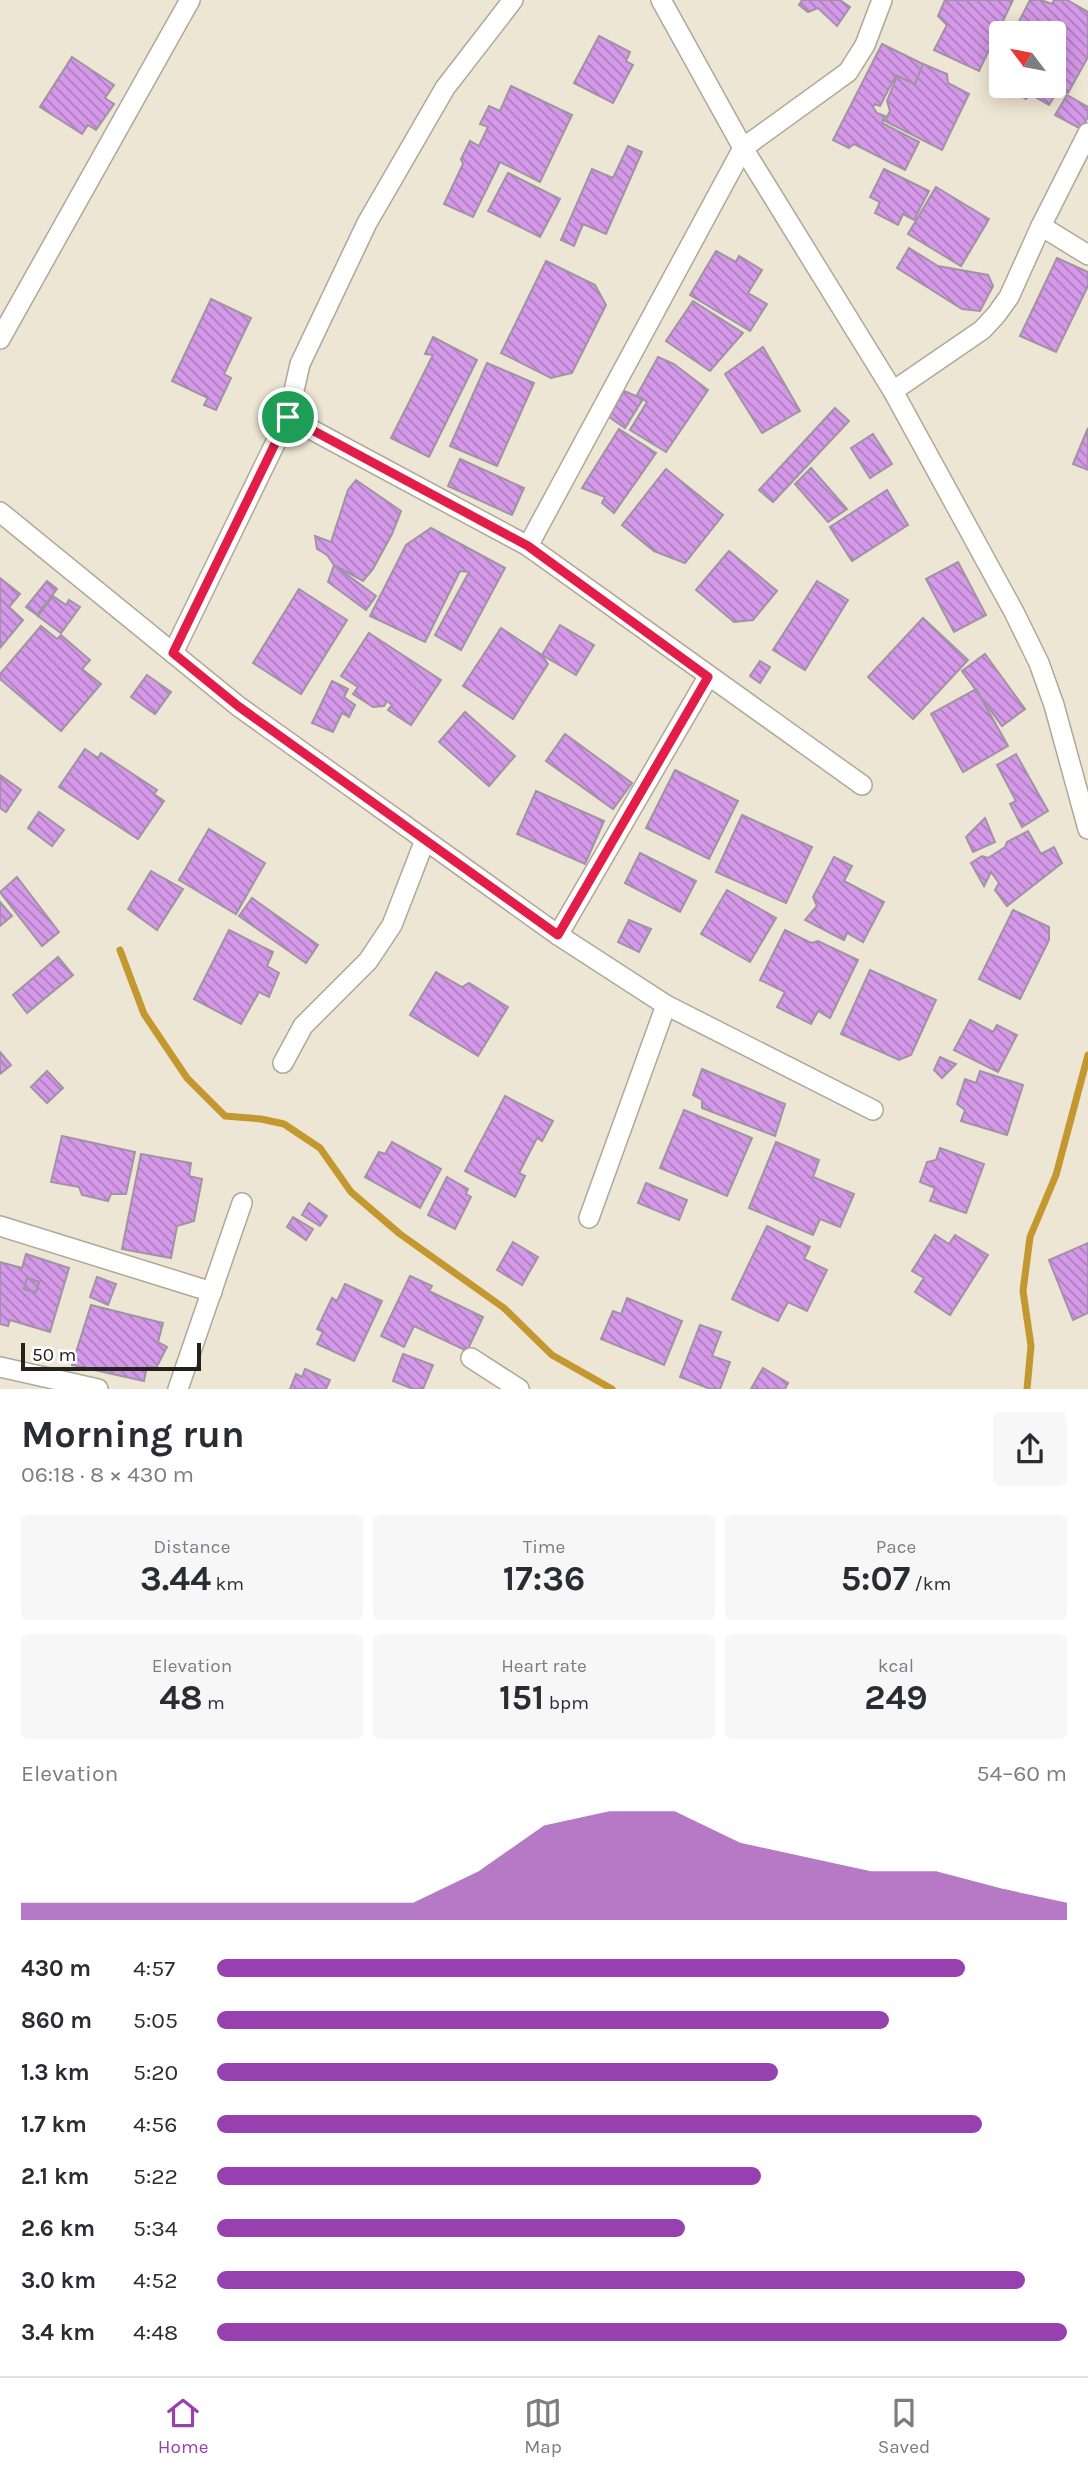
<!DOCTYPE html>
<meta charset="utf-8">
<style>
body{margin:0;font-family:Karla,sans-serif;background:#f7f7f7;color:#2b2b33;height:100vh;display:flex;flex-direction:column;font-size:26px;white-space:nowrap}
*{box-sizing:border-box;margin:0}
p{font-size:23px;color:#7c7c81}
.icon{flex:none;width:38px;height:38px;fill:none;stroke:currentColor;stroke-width:2;stroke-linecap:round;stroke-linejoin:round}
.map{position:relative;height:1389px;overflow:hidden}
.drawer{display:flex;flex-direction:column;background:#fff;flex:1}
.drawer>*{flex:none}
.needle{width:46px;rotate:302deg}
.controls{position:absolute;left:989px;top:21px;display:grid;gap:14px}
.controls a{display:grid;place-items:center;width:77px;height:77px;border-radius:7px;background:#fff;box-shadow:0 4px 18px #0003;font-size:35px}
.scale{position:absolute;left:21px;bottom:18px;width:180px;box-sizing:border-box;padding-left:7px;border:4px solid #24211a;border-top:0;font-size:19px;line-height:24px;white-space:nowrap;color:#24211a;-webkit-text-stroke:5px #fff;paint-order:stroke}
.pin{position:absolute;display:grid;place-items:center;width:60px;height:60px;color:#fff;margin:-30px;border:4px solid #fff;border-radius:50%;box-shadow:0 2px 7px #0007}
.round{display:grid;place-items:center;flex:none;width:74px;height:74px;border-radius:7px;background:#f7f7f7}
.headline{display:flex;align-items:center;justify-content:space-between;height:119px;padding:0 21px}
h1{font-size:38px;font-weight:700;line-height:52px}
.figures{display:grid;grid-template-columns:repeat(3,1fr);gap:10px;height:119px;padding:7px 21px}
.figures div{display:grid;align-content:center;border-radius:7px;background:#f7f7f7;text-align:center}
.figures b{font-size:35px;font-weight:700}
.figures small{font-size:19px;font-weight:400}
.figures p{font-size:19px}
.chart{height:196px;padding:14px 21px}
.chart p{display:flex;justify-content:space-between}
.chart svg{width:100%;height:126px;margin-top:7px;fill:#9641af;opacity:.7}
ul{padding:0 21px;list-style:none;font-size:23px}
li{display:grid;grid-template-columns:112px 84px 1fr;align-items:center;height:52px}
li i{height:18px;border-radius:9px;background:#9641af}
.tabs{display:flex;justify-content:space-around;align-items:center;height:98px;border-top:2px solid #e1e1e2;background:#fff;font-size:19px;color:#7c7c81}
.tabs a{display:grid;justify-items:center;gap:4px}
.tabs .on{color:#9641af}
.map>svg:first-child{display:block}
</style>
<div class="map">
<svg width="1088" height="1389" viewBox="0 0 1088 1389">
<defs>
<pattern id="building-back-hatch" width="6" height="6" patternUnits="userSpaceOnUse" patternTransform="scale(1.75)"><rect width="6" height="6" fill="#d599e9"/><path d="M-1 5l2 2M0 0l6 6M5-1l2 2" fill="none" stroke="#ad7cbc"/></pattern>
</defs>
<rect width="100%" height="100%" fill="#eee6d4"/>
<g fill="none" stroke-linecap="round" stroke-linejoin="round">
<g stroke="#c49830" stroke-width="7">
<polyline points="120,950 144,1014 187,1078 225,1116 261,1119 284,1124 320,1148 351,1192 400,1234 504,1308 552,1355 612,1389"/>
<polyline points="1027,1389 1031,1346 1023,1291 1030,1237 1056,1175 1088,1055"/>
</g>
</g>
<g fill="url(#building-back-hatch)" stroke="#9f94a3" stroke-width="2" fill-rule="evenodd">
<polygon points="802,0 840,0 850,7 837,26 818,8 808,12 799,5"/>
<polygon points="945,0 1013,0 979,71 934,50 947,25 938,16"/>
<polygon points="1030,0 1041,0 1052,4 1054,0 1067,0 1088,12 1088,57 1068,93 1059,89 1049,105 1030,94 1026,99 1003,86 1054,86 1054,33 1013,33"/>
<polygon points="599,36 630,52 626,61 633,65 613,103 574,83"/>
<polygon points="882,44 925,65 915,85 896,75 880,106 875,104 873,107 877,113 885,116 882,123 919,142 905,170 854,144 849,148 833,140"/>
<polygon points="1001,56 1001,78 992,73"/>
<polygon points="72,57 114,85 105,98 114,104 96,130 88,125 82,134 40,107"/>
<polygon points="923,64 947,74 948,83 969,94 942,150 885,121 890,111 887,101 897,76 915,84"/>
<polygon points="511,86 572,115 540,182 500,162 473,217 444,204 463,164 461,159 470,141 479,146 488,127 480,124 489,106 500,111"/>
<polygon points="1067,95 1088,107 1088,117 1081,129 1055,115"/>
<polygon points="628,146 642,152 606,234 583,224 574,246 561,240 592,169 613,178"/>
<polygon points="884,169 929,191 914,220 903,214 898,225 875,213 880,202 870,197"/>
<polygon points="508,173 560,199 540,237 488,211"/>
<polygon points="936,187 989,219 961,266 908,234"/>
<polygon points="909,248 938,266 988,275 993,286 980,311 962,309 897,268"/>
<polygon points="716,251 736,262 739,256 762,270 748,293 767,304 750,331 690,295"/>
<polygon points="1057,258 1088,272 1088,286 1056,352 1020,336"/>
<polygon points="546,261 595,285 606,305 572,373 551,378 501,353"/>
<polygon points="211,299 251,318 224,374 231,378 216,410 204,405 208,398 172,381"/>
<polygon points="693,301 743,333 710,371 666,341"/>
<polygon points="433,337 477,360 429,457 391,438 433,355 425,354"/>
<polygon points="763,347 800,411 762,433 725,374"/>
<polygon points="658,357 674,364 708,390 666,452 630,430 647,402 637,395"/>
<polygon points="487,363 534,383 497,466 450,446"/>
<polygon points="624,391 643,399 625,428 609,417"/>
<polygon points="835,408 849,421 773,502 759,490"/>
<polygon points="1088,428 1088,470 1073,464"/>
<polygon points="619,429 656,453 614,513 602,503 605,497 582,488"/>
<polygon points="873,434 892,464 870,478 851,448"/>
<polygon points="460,459 524,488 512,515 448,486"/>
<polygon points="811,468 847,509 828,522 795,484"/>
<polygon points="666,469 723,515 685,563 654,551 622,525"/>
<polygon points="356,480 401,511 392,534 373,569 363,581 334,565 327,555 317,549 315,536 331,542 348,490"/>
<polygon points="887,490 908,525 852,561 830,527"/>
<polygon points="431,528 505,568 461,650 435,635 469,572 460,571 425,642 370,616 406,545"/>
<polygon points="729,551 777,591 753,620 734,622 696,590"/>
<polygon points="958,562 986,615 954,632 926,579"/>
<polygon points="334,565 376,596 366,610 328,582"/>
<polygon points="0,578 20,594 9,607 23,620 0,648"/>
<polygon points="47,581 57,589 37,615 26,607"/>
<polygon points="817,581 848,600 805,670 773,650"/>
<polygon points="299,589 347,620 301,694 253,663"/>
<polygon points="53,596 66,605 69,600 80,607 61,633 38,616"/>
<polygon points="923,618 968,660 913,719 868,677"/>
<polygon points="560,625 594,645 576,675 542,655"/>
<polygon points="41,626 57,639 61,635 90,660 82,669 101,684 61,731 0,679 0,674"/>
<polygon points="501,628 542,655 548,664 513,719 463,686"/>
<polygon points="369,633 441,680 411,725 388,710 392,705 387,701 384,706 373,707 353,694 358,687 341,676"/>
<polygon points="985,654 1025,709 1002,726 962,671"/>
<polygon points="760,661 770,667 760,683 750,676"/>
<polygon points="147,675 171,692 155,714 131,697"/>
<polygon points="332,681 348,689 344,697 355,705 349,717 342,713 333,732 312,723"/>
<polygon points="976,689 1008,746 963,772 931,714"/>
<polygon points="465,712 515,756 489,786 439,742"/>
<polygon points="565,734 632,783 613,809 546,761"/>
<polygon points="85,749 98,758 101,753 157,790 154,794 164,801 138,839 59,787"/>
<polygon points="1016,754 1048,811 1022,827 1010,804 1016,801 997,765"/>
<polygon points="675,770 738,801 709,859 646,828"/>
<polygon points="0,775 21,790 6,812 0,808"/>
<polygon points="536,791 604,821 585,864 517,834"/>
<polygon points="39,812 64,830 52,846 28,828"/>
<polygon points="742,815 812,847 786,903 716,872"/>
<polygon points="985,818 995,842 973,852 966,837"/>
<polygon points="209,829 265,863 236,914 179,880"/>
<polygon points="1028,831 1041,854 1054,847 1062,863 1007,906 995,890 999,883 991,872 984,886 971,863 982,856 988,858 1005,847 1007,842"/>
<polygon points="640,853 696,881 680,912 625,883"/>
<polygon points="834,857 852,866 844,881 884,902 863,942 847,933 844,940 805,920 817,906 813,897"/>
<polygon points="151,871 183,889 157,930 128,909"/>
<polygon points="17,877 59,932 42,946 0,892"/>
<polygon points="727,890 776,918 750,962 701,934"/>
<polygon points="252,898 318,945 306,963 239,916"/>
<polygon points="0,902 12,916 0,926"/>
<polygon points="1013,910 1049,927 1049,940 1020,999 979,979"/>
<polygon points="629,920 651,929 639,952 618,942"/>
<polygon points="229,930 273,952 267,966 279,973 269,997 259,992 241,1024 194,999"/>
<polygon points="785,930 811,943 818,941 858,960 830,1018 818,1011 811,1024 777,1007 785,992 760,980"/>
<polygon points="58,957 73,975 27,1013 13,995"/>
<polygon points="870,970 936,1000 911,1055 899,1060 841,1034"/>
<polygon points="436,972 462,987 469,983 508,1007 478,1056 410,1015"/>
<polygon points="970,1020 993,1032 997,1025 1017,1035 998,1072 954,1050"/>
<polygon points="0,1052 11,1065 0,1074"/>
<polygon points="940,1057 956,1064 942,1078 934,1070"/>
<polygon points="702,1069 785,1104 775,1136 702,1108 702,1100 693,1095"/>
<polygon points="47,1071 63,1088 47,1103 31,1087"/>
<polygon points="980,1071 1023,1085 1007,1135 961,1121 965,1110 957,1104 965,1079 976,1083"/>
<polygon points="505,1096 553,1121 542,1141 537,1138 519,1173 525,1176 515,1197 465,1171"/>
<polygon points="684,1110 752,1138 727,1196 660,1168"/>
<polygon points="62,1136 135,1152 126,1194 111,1194 108,1201 82,1195 79,1187 51,1182"/>
<polygon points="392,1142 441,1169 420,1208 365,1177 379,1152 385,1154"/>
<polygon points="776,1142 819,1160 813,1177 854,1194 840,1227 820,1219 813,1235 749,1208"/>
<polygon points="940,1148 984,1164 966,1213 930,1201 935,1188 920,1182 927,1162 936,1160"/>
<polygon points="141,1154 191,1163 189,1176 202,1179 194,1221 177,1226 171,1258 122,1249"/>
<polygon points="447,1177 468,1189 466,1194 471,1197 455,1229 428,1215"/>
<polygon points="646,1183 687,1200 679,1220 638,1203"/>
<polygon points="309,1203 327,1216 320,1226 302,1215"/>
<polygon points="293,1217 313,1229 306,1240 287,1227"/>
<polygon points="767,1226 810,1247 804,1259 827,1270 807,1311 788,1302 778,1321 732,1299"/>
<polygon points="935,1235 949,1244 955,1235 988,1255 950,1315 915,1292 924,1278 912,1271"/>
<polygon points="513,1242 538,1257 522,1285 497,1270"/>
<polygon points="1088,1243 1088,1313 1073,1320 1049,1260"/>
<path d="M26,1254L69,1268L50,1332L10,1320L8,1326L0,1324V1262L22,1268ZM27,1278L39,1282L36,1292L24,1289Z"/>
<polygon points="410,1276 432,1286 429,1291 483,1317 467,1351 414,1326 404,1347 381,1336"/>
<polygon points="97,1277 116,1284 108,1305 90,1297"/>
<polygon points="27,1278 39,1282 36,1292 24,1289"/>
<polygon points="345,1284 382,1301 354,1361 317,1344 323,1332 317,1329 332,1298 337,1301"/>
<polygon points="627,1298 682,1321 664,1365 601,1339 613,1311 621,1314"/>
<polygon points="91,1305 163,1323 158,1342 167,1347 156,1368 147,1366 144,1381 72,1365"/>
<polygon points="700,1325 721,1332 712,1356 730,1362 720,1389 710,1389 680,1377"/>
<polygon points="403,1354 433,1365 423,1389 413,1389 393,1381"/>
<polygon points="763,1368 788,1383 785,1389 751,1389"/>
<polygon points="305,1369 330,1380 326,1389 290,1389 296,1374 302,1377"/>
</g>
<g fill="none" stroke-linecap="round" stroke-linejoin="round">
<defs>
<g id="minor">
<polyline points="661,0 743,148 893,391 1014,612 1039,663 1054,705 1088,829"/>
<polyline points="1041,226 1088,255"/>
<polyline points="0,339 190,0"/>
<polyline points="893,391 982,330 996,315 1009,297 1041,226 1088,133"/>
<polyline points="288,417 528,546 862,785"/>
<polyline points="0,512 238,706 558,935 666,1005 873,1110"/>
<polyline points="528,546 743,148 848,72 865,45 882,0"/>
<polyline points="173,653 288,417 300,364 367,223 445,88 513,0"/>
<polyline points="558,935 708,677"/>
<polyline points="283,1063 303,1026 368,961 392,925 425,840"/>
<polyline points="589,1218 666,1005"/>
<polyline points="0,1226 212,1292"/>
<polyline points="471,1358 519,1389"/>
<polyline points="0,1367 98,1389"/>
<polyline points="178,1389 242,1203"/>
</g>
</defs>
<use href="#minor" stroke="#b0a897" stroke-width="22"/>
<use href="#minor" stroke="#fff" stroke-width="19"/>
</g>
<g fill="none" stroke-linecap="round" stroke-linejoin="round">
<defs>
<polygon id="route" points="288,417 528,546 708,677 558,935 238,706 173,653"/>
</defs>
<use href="#route" stroke="#fff" stroke-width="14"/>
<use href="#route" stroke="#e11d48" stroke-width="9"/>
</g>
</svg>
<div class="controls">
<a><svg class="needle" viewBox="-14 -14 28 28"><path d="M0-13l5 13h-10z" fill="#e53935"/><path d="M0 13l5-13h-10z" fill="#7c7c81"/></svg></a>
</div>
<div class="scale">50 m</div>
<div class="pin" style="left:288px;top:417px;background:#1e9e55"><svg class="icon" aria-label="arrive" viewBox="0 0 24 24"><path d="M6 21V4h12l-3 4 3 4H6"/></svg></div>
</div>
<section class="drawer">
<div class="headline"><div><h1>Morning run</h1><p>06:18 · 8 × 430 m</p></div><a class="round"><svg class="icon" aria-label="share" viewBox="0 0 24 24"><path d="M12 15V3M7 8l5-5 5 5M5 13v7h14v-7"/></svg></a></div>
<div class="figures">
<div><p>Distance</p><b>3.44<small> km</small></b></div>
<div><p>Time</p><b>17:36</b></div>
<div><p>Pace</p><b>5:07<small> /km</small></b></div>
</div>
<div class="figures">
<div><p>Elevation</p><b>48<small> m</small></b></div>
<div><p>Heart rate</p><b>151<small> bpm</small></b></div>
<div><p>kcal</p><b>249</b></div>
</div>
<div class="chart"><p><span>Elevation</span>54–60 m</p>
<svg viewBox="0 0 160 44" preserveAspectRatio="none"><path d="M0 44V38L10 38L20 38L30 38L40 38L50 38L60 38L70 27L80 11L90 6L100 6L110 17L120 22L130 27L140 27L150 33L160 38V44z"/></svg>
</div>
<ul>
<li><b>430 m</b>4:57<i style="width:88%"></i></li>
<li><b>860 m</b>5:05<i style="width:79%"></i></li>
<li><b>1.3 km</b>5:20<i style="width:66%"></i></li>
<li><b>1.7 km</b>4:56<i style="width:90%"></i></li>
<li><b>2.1 km</b>5:22<i style="width:64%"></i></li>
<li><b>2.6 km</b>5:34<i style="width:55%"></i></li>
<li><b>3.0 km</b>4:52<i style="width:95%"></i></li>
<li><b>3.4 km</b>4:48<i style="width:100%"></i></li>
</ul>
</section>
<nav class="tabs">
<a class="on"><svg class="icon" aria-label="home" viewBox="0 0 24 24"><path d="M3 11l9-7 9 7M6 9v11h12V9"/></svg>Home</a>
<a><svg class="icon" aria-label="map" viewBox="0 0 24 24"><path d="M3 6l6-2 6 2 6-2v14l-6 2-6-2-6 2zM9 4v14M15 6v14"/></svg>Map</a>
<a><svg class="icon" aria-label="saved" viewBox="0 0 24 24"><path d="M7 4h10v16l-5-4-5 4z"/></svg>Saved</a>
</nav>
